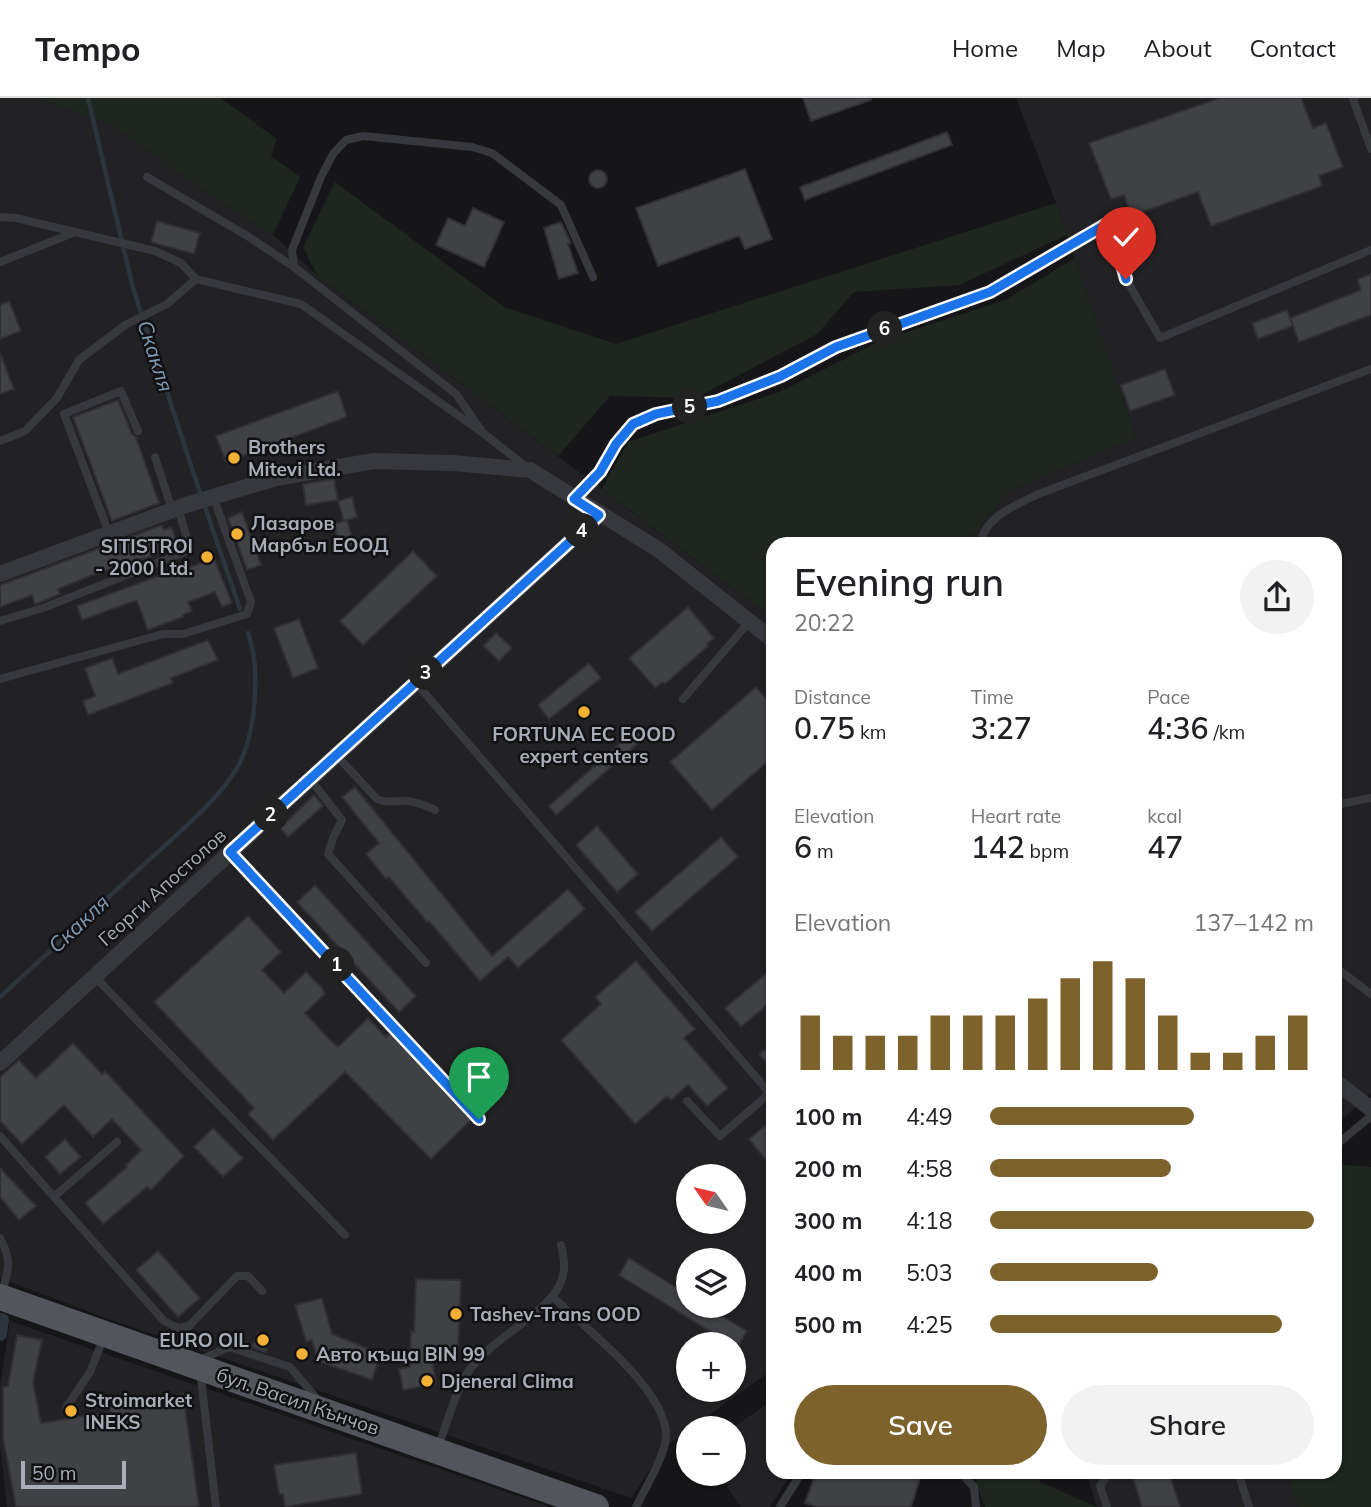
<!DOCTYPE html>
<meta charset="utf-8">
<style>
body{margin:0;font-family:Mulish,sans-serif;background:#f2f2f2;color:#202124;height:100vh;display:flex;flex-direction:column;font-size:26px;white-space:nowrap}
*{box-sizing:border-box;margin:0}
p{font-size:23px;color:#757577}
.icon{flex:none;width:38px;height:38px;fill:none;stroke:currentColor;stroke-width:2;stroke-linecap:round;stroke-linejoin:round}
.map{position:relative;flex:1;overflow:hidden}
.sheet{position:absolute;left:766px;top:439px;width:576px;height:942px;display:flex;flex-direction:column;background:#fff;border-radius:21px;box-shadow:0 2px 5px #0004}
.sheet>*{flex:none}
.needle{width:46px;rotate:304deg}
.buttons{position:absolute;left:676px;top:1066px;display:grid;gap:14px}
.buttons a{display:grid;place-items:center;width:70px;height:70px;border-radius:50%;background:#fff;box-shadow:0 2px 5px #0004;font-size:35px}
.scale{position:absolute;left:21px;bottom:18px;width:105px;box-sizing:border-box;padding-left:7px;border:4px solid #a8adb8;border-top:0;font-size:19px;line-height:24px;white-space:nowrap;color:#a8adb8;-webkit-text-stroke:5px #111113;paint-order:stroke}
.pin{position:absolute;display:grid;place-items:center;width:60px;height:60px;color:#fff;margin:-72px -30px;border-radius:50% 50% 50% 0;rotate:-45deg;box-shadow:0 0 7px #0007}
.pin .icon{rotate:45deg}
.km{position:absolute;width:35px;height:35px;margin:-18px;border-radius:50%;background:#222;color:#fff;font-size:19px;line-height:35px;text-align:center}
.round{display:grid;place-items:center;flex:none;width:74px;height:74px;border-radius:37px;background:#f2f2f2}
.summary{display:flex;align-items:center;justify-content:space-between;height:119px;padding:0 28px}
h1{font-size:38px;font-weight:600;line-height:52px}
.stats{display:grid;grid-template-columns:repeat(3,1fr);gap:10px;height:119px;padding:7px 28px}
.stats div{display:grid;align-content:center}
.stats b{font-size:30px;font-weight:600}
.stats small{font-size:19px;font-weight:400}
.stats p{font-size:19px}
.chart{height:196px;padding:14px 28px}
.chart p{display:flex;justify-content:space-between}
.chart svg{width:100%;height:126px;margin-top:7px;stroke:#7e622b;stroke-width:6}
.action{display:flex;gap:14px;margin-top:auto;padding:14px 28px}
.action a{flex:1;height:80px;border-radius:42px;background:#7e622b;color:#fff;font-size:28px;font-weight:600;line-height:80px;text-align:center}
.action a+a{background:#f2f2f2;color:#202124}
ul{padding:0 28px;list-style:none;font-size:23px}
li{display:grid;grid-template-columns:112px 84px 1fr;align-items:center;height:52px}
li i{height:18px;border-radius:9px;background:#7e622b}
header{display:flex;align-items:center;gap:42px;box-sizing:border-box;height:98px;padding:0 35px;background:#fff;border-bottom:2px solid #e0e0e0}
header strong{font-size:33px}
nav{display:flex;gap:38px;margin-inline-start:auto;font-size:24px}
.map>svg:first-child{display:block}
</style>
<header>
<strong>Tempo</strong>
<nav><a>Home</a><a>Map</a><a>About</a><a>Contact</a></nav>
</header>
<div class="map">
<svg width="1371" height="1409" viewBox="0 0 1371 1409">
<rect width="100%" height="100%" fill="#161618"/>
<g fill="#222225" fill-rule="evenodd">
<path d="M0,0H35L108,24L216,101L273,137L317,177L773,520V1271L665,1349L631,1400L100,1218L0,1180ZM688,1078H733V1124H688ZM688,1162H733V1208H688ZM688,1246H733V1292H688Z"/>
<polygon points="1016,0 1371,0 1371,995 1335,1028 1335,446 965,446 1009,393 1136,339 1056,105"/>
<polygon points="10,1223 550,1409 7,1409 0,1347 0,1288"/>
<polygon points="773,1302 774,1374 792,1374 770,1409 741,1409 718,1376 733,1376 732,1330"/>
<polygon points="1086,1374 1286,1374 1298,1409 1097,1409"/>
</g>
<g fill="#1e261f">
<polygon points="35,0 221,0 277,41 271,58 300,79 273,137 216,101 108,24"/>
<polygon points="335,84 504,209 616,246 1056,105 1067,137 959,187 854,194 817,236 696,300 610,298 558,358 317,177 303,149"/>
<polygon points="1075,160 1136,339 1009,393 965,446 774,446 773,520 602,391 628,344 779,294 880,243 1005,202"/>
<polygon points="1335,1066 1371,1069 1371,1409 1298,1409 1286,1374 1335,1374"/>
<polygon points="972,1374 1040,1374 1040,1384 1097,1409 985,1409"/>
</g>
<g fill="none" stroke-linecap="round" stroke-linejoin="round">
<g stroke="#2c353c" stroke-width="4.5">
<polyline points="88,0 133,190 201,398"/>
<polyline points="204,406 240,511"/>
<path d="M0,899C50,853 99,808 149,762C179,734 215,706 237,670C256,637 261,571 248,535"/>
</g>
<polyline stroke="#2c353c" stroke-width="14" points="0,1236 2,1222"/>
</g>
<g fill="#404145" stroke="#303034" stroke-width="2">
<polygon points="803,0 871,0 871,2 811,23"/>
<polygon points="1220,0 1301,0 1313,30 1326,25 1343,69 1319,78 1322,88 1211,128 1198,94 1131,118 1124,97 1111,101 1089,45"/>
<polygon points="947,34 952,47 805,102 800,89"/>
<polygon points="745,71 772,141 745,151 739,138 658,168 636,110"/>
<circle cx="598" cy="81" r="9"/>
<polygon points="473,110 504,124 484,169 436,147 448,120 465,128"/>
<polygon points="157,123 200,135 194,156 151,144"/>
<polygon points="561,124 571,145 568,146 578,175 559,181 544,130"/>
<polygon points="1371,176 1371,217 1299,244 1290,220 1361,192 1357,181"/>
<polygon points="9,203 21,233 0,241 0,207"/>
<polygon points="1287,212 1293,228 1258,241 1252,225"/>
<polygon points="0,255 14,291 0,296"/>
<polygon points="1165,271 1175,297 1130,313 1121,287"/>
<polygon points="338,293 347,319 226,364 216,338"/>
<polygon points="118,302 132,336 136,339 159,405 112,423 73,319"/>
<polygon points="334,381 338,402 306,407 303,386"/>
<polygon points="352,399 357,419 344,423 338,403"/>
<polygon points="242,414 261,467 247,472 228,420"/>
<polygon points="347,422 354,446 340,449 334,426"/>
<polygon points="162,427 164,432 171,429 178,446 169,450 170,452 90,478 58,491 60,496 41,504 35,506 32,497 0,509 0,487"/>
<polygon points="413,453 437,478 363,547 340,523"/>
<polygon points="214,460 232,505 222,509 215,494 188,504 192,513 183,517 183,519 148,532 137,503 134,503 82,522 77,508 177,471 177,474"/>
<polygon points="688,509 714,540 707,546 708,548 665,586 663,584 655,590 629,560"/>
<polygon points="299,521 318,570 293,580 274,530"/>
<polygon points="496,535 512,550 499,563 483,548"/>
<polygon points="208,542 218,562 171,580 173,585 88,617 83,603 95,598 85,570 112,560 118,576"/>
<polygon points="589,565 601,580 549,621 538,607"/>
<polygon points="756,589 774,609 774,658 712,712 670,664"/>
<polygon points="635,632 643,641 556,717 549,708"/>
<polygon points="355,689 492,858 568,791 585,811 518,870 508,859 480,883 429,823 427,824 389,779 386,781 366,756 379,745 342,699"/>
<polygon points="314,697 323,708 288,739 280,730"/>
<polygon points="597,728 638,776 617,794 576,747"/>
<polygon points="721,739 738,759 652,833 635,814"/>
<polygon points="315,787 416,898 399,914 297,804"/>
<polygon points="248,818 281,854 262,872 284,895 306,874 322,890 325,896 305,915 328,940 338,949 368,920 386,939 390,935 471,1022 431,1061 345,974 273,1042 248,1016 254,1010 154,904"/>
<polygon points="636,863 695,931 684,940 728,990 707,1008 688,987 671,1002 667,998 635,1026 561,942 601,906 595,899"/>
<polygon points="774,869 774,901 741,929 725,910"/>
<polygon points="774,944 774,974 759,956"/>
<polygon points="73,945 102,976 105,973 184,1058 151,1092 147,1089 103,1126 85,1105 127,1069 126,1067 141,1052 112,1021 93,1039 64,1007 22,1046 0,1023 0,979 19,962 36,980"/>
<polygon points="765,1028 774,1039 774,1072 749,1041"/>
<polygon points="213,1030 243,1060 223,1079 194,1049"/>
<polygon points="65,1041 81,1059 60,1076 45,1059"/>
<polygon points="0,1070 36,1108 19,1122 0,1099"/>
<polygon points="158,1153 200,1200 178,1219 136,1172"/>
<polygon points="629,1160 688,1197 688,1208 705,1208 747,1233 737,1250 619,1177"/>
<polygon points="416,1181 461,1182 458,1253 431,1252 436,1286 403,1292 399,1271 410,1269 411,1233 414,1234"/>
<polygon points="322,1200 332,1236 381,1256 372,1282 318,1263 312,1242 306,1243 295,1207"/>
<polygon points="258,1234 270,1239 266,1254 245,1247 247,1244 253,1247"/>
<polygon points="17,1237 42,1242 33,1284 41,1325 110,1314 109,1309 183,1296 199,1409 16,1409 3,1340 3,1289 8,1288"/>
<polygon points="356,1355 362,1396 285,1409 283,1396 279,1396 274,1367"/>
<polygon points="816,1374 922,1374 911,1409 817,1409 805,1405"/>
<polygon points="1131,1374 1169,1374 1180,1409 1142,1409"/>
</g>
<g fill="none" stroke-linecap="round" stroke-linejoin="round">
<g stroke="#37383d" stroke-width="8">
<polyline points="1355,0 1353,1 1371,51"/>
<polyline points="147,79 249,139 294,169"/>
<polyline points="0,119 16,120 155,153 181,165 196,181 301,206 483,335 525,368"/>
<polyline points="0,164 73,135"/>
<polyline points="483,335 456,296 294,169 292,152 321,79 333,56 346,42 363,38 472,49 492,55 561,107 593,179"/>
<polyline points="0,343 25,333 57,300 79,262 125,227 167,206 196,181"/>
<polyline points="155,359 172,412"/>
<polyline points="574,401 600,375 616,346 633,326 656,316 718,303 781,278 836,249 990,194 1110,124 1126,181 1160,240 1371,152"/>
<polyline points="109,435 64,316 121,293 138,333"/>
<path d="M980,446C985,418 1018,406 1041,395L1371,271"/>
<polyline points="0,523 43,510 190,452 178,409"/>
<polyline points="0,581 163,536 183,536 247,516 251,504 213,398"/>
<polyline points="416,585 774,1000"/>
<polyline points="683,601 749,524"/>
<path d="M336,657L377,701C387,706 395,702 406,703C417,703 426,708 435,712"/>
<polyline points="310,681 342,722 333,740 328,756 426,865"/>
<polyline points="1335,707 1371,700"/>
<polyline points="230,755 479,1021"/>
<polyline points="1335,869 1371,896"/>
<polyline points="95,879 345,1137"/>
<polyline points="687,1003 720,1038 770,995"/>
<polyline points="0,1038 164,1223 178,1230 189,1228 237,1178 248,1178 262,1193"/>
<polyline points="1335,1048 1371,1018"/>
<polyline points="55,1098 117,1044"/>
<path d="M0,1140C12,1161 9,1174 1,1196"/>
<path d="M553,1199C585,1230 662,1288 666,1334C668,1354 645,1390 636,1409"/>
<polyline points="200,1262 229,1249 290,1269 319,1303"/>
<polyline points="200,1273 216,1409"/>
<polyline points="66,1310 90,1274 104,1239"/>
<path d="M438,1349C447,1327 455,1293 468,1274C489,1242 550,1214 561,1184C566,1171 564,1160 561,1147"/>
<polyline points="960,1374 974,1389 976,1409"/>
<polyline points="1238,1374 1249,1409"/>
<polyline points="780,1409 802,1374"/>
<polyline points="1107,1409 1100,1388 1109,1374"/>
</g>
<g stroke="#37383d" stroke-width="16">
<polyline points="0,476 186,407 276,380 374,363 453,365 530,372 659,452 774,543"/>
<polyline points="0,965 599,417"/>
<polyline points="1335,983 1371,1011"/>
</g>
<polyline stroke="#53555c" stroke-width="26" points="0,1199 596,1409"/>
</g>
<g fill="none" stroke-linecap="round" stroke-linejoin="round">
<defs>
<polyline id="route" points="479,1021 230,754 599,417 574,401 600,374 616,346 633,326 656,316 718,303 781,278 836,249 990,194 1110,124 1126,181"/>
</defs>
<use href="#route" stroke="#fff" stroke-width="14"/>
<use href="#route" stroke="#1a73e8" stroke-width="9"/>
</g>
<g fill="#f2b134" stroke="#111113" stroke-width="2.5">
<circle cx="234" cy="360" r="7"/>
<circle cx="237" cy="436" r="7"/>
<circle cx="207" cy="459" r="7"/>
<circle cx="584" cy="614" r="7"/>
<circle cx="456" cy="1216" r="7"/>
<circle cx="263" cy="1242" r="7"/>
<circle cx="302" cy="1256" r="7"/>
<circle cx="427" cy="1283" r="7"/>
<circle cx="71" cy="1313" r="7"/>
</g>
<g text-anchor="middle" stroke-width="5" stroke-linejoin="round" paint-order="stroke">
<g font-size="19" font-weight="bold" fill="#a8adb8" stroke="#111113" text-anchor="start">
<text x="248" y="356">Brothers<tspan x="248" dy="22">Mitevi Ltd.</tspan></text>
<text x="251" y="432">Лазаров<tspan x="251" dy="22">Марбъл ЕООД</tspan></text>
<text x="193" y="455" text-anchor="end">SITISTROI<tspan x="193" dy="22">- 2000 Ltd.</tspan></text>
<text x="584" y="643" text-anchor="middle">FORTUNA EC EOOD<tspan x="584" dy="22">expert centers</tspan></text>
<text x="470" y="1223">Tashev-Trans OOD</text>
<text x="249" y="1249" text-anchor="end">EURO OIL</text>
<text x="316" y="1263">Авто къща BIN 99</text>
<text x="441" y="1290">Djeneral Clima</text>
<text x="85" y="1309">Stroimarket<tspan x="85" dy="22">INEKS</tspan></text>
</g>
<g font-size="19" fill="#a8adb8" stroke="#111113">
<text transform="translate(162 789) rotate(-42)" y="7">Георги Апостолов</text>
<text transform="translate(298 1303) rotate(19)" y="7">бул. Васил Кънчов</text>
</g>
<g font-size="21" font-style="italic" fill="#7f9bb3" stroke="#111113">
<text transform="translate(155 258) rotate(72)" y="7">Скакля</text>
<text transform="translate(79 826) rotate(-43)" y="7">Скакля</text>
</g>
</g>
</svg>
<div class="buttons">
<a><svg class="needle" viewBox="-14 -14 28 28"><path d="M0-13l5 13h-10z" fill="#e53935"/><path d="M0 13l5-13h-10z" fill="#757577"/></svg></a>
<a><svg class="icon" aria-label="layers" viewBox="0 0 24 24"><path d="M12 4l9 5-9 5-9-5zM3 14l9 5 9-5"/></svg></a>
<a>+</a>
<a>−</a>
</div>
<div class="scale">50 m</div>
<div class="pin" style="left:479px;top:1021px;background:#1e9e55"><svg class="icon" aria-label="arrive" viewBox="0 0 24 24"><path d="M6 21V4h12l-3 4 3 4H6"/></svg></div>
<div class="pin" style="left:1126px;top:181px;background:#d93025"><svg class="icon" aria-label="check" viewBox="0 0 24 24"><path d="M5 12l5 5 9-10"/></svg></div>
<b class="km" style="left:337px;top:867px">1</b>
<b class="km" style="left:271px;top:717px">2</b>
<b class="km" style="left:426px;top:575px">3</b>
<b class="km" style="left:582px;top:433px">4</b>
<b class="km" style="left:690px;top:309px">5</b>
<b class="km" style="left:885px;top:231px">6</b>
<section class="sheet">
<div class="summary"><div><h1>Evening run</h1><p>20:22</p></div><a class="round"><svg class="icon" aria-label="share" viewBox="0 0 24 24"><path d="M12 15V3M7 8l5-5 5 5M5 13v7h14v-7"/></svg></a></div>
<div class="stats">
<div><p>Distance</p><b>0.75<small> km</small></b></div>
<div><p>Time</p><b>3:27</b></div>
<div><p>Pace</p><b>4:36<small> /km</small></b></div>
</div>
<div class="stats">
<div><p>Elevation</p><b>6<small> m</small></b></div>
<div><p>Heart rate</p><b>142<small> bpm</small></b></div>
<div><p>kcal</p><b>47</b></div>
</div>
<div class="chart"><p><span>Elevation</span>137–142 m</p>
<svg viewBox="0 0 160 44" preserveAspectRatio="none"><path d="M5 44V25M15 44V32M25 44V32M35 44V32M45 44V25M55 44V25M65 44V25M75 44V19M85 44V12M95 44V6M105 44V12M115 44V25M125 44V38M135 44V38M145 44V32M155 44V25"/></svg>
</div>
<ul>
<li><b>100 m</b>4:49<i style="width:63%"></i></li>
<li><b>200 m</b>4:58<i style="width:56%"></i></li>
<li><b>300 m</b>4:18<i style="width:100%"></i></li>
<li><b>400 m</b>5:03<i style="width:52%"></i></li>
<li><b>500 m</b>4:25<i style="width:90%"></i></li>
</ul>
<div class="action"><a>Save</a><a>Share</a></div>
</section>
</div>
